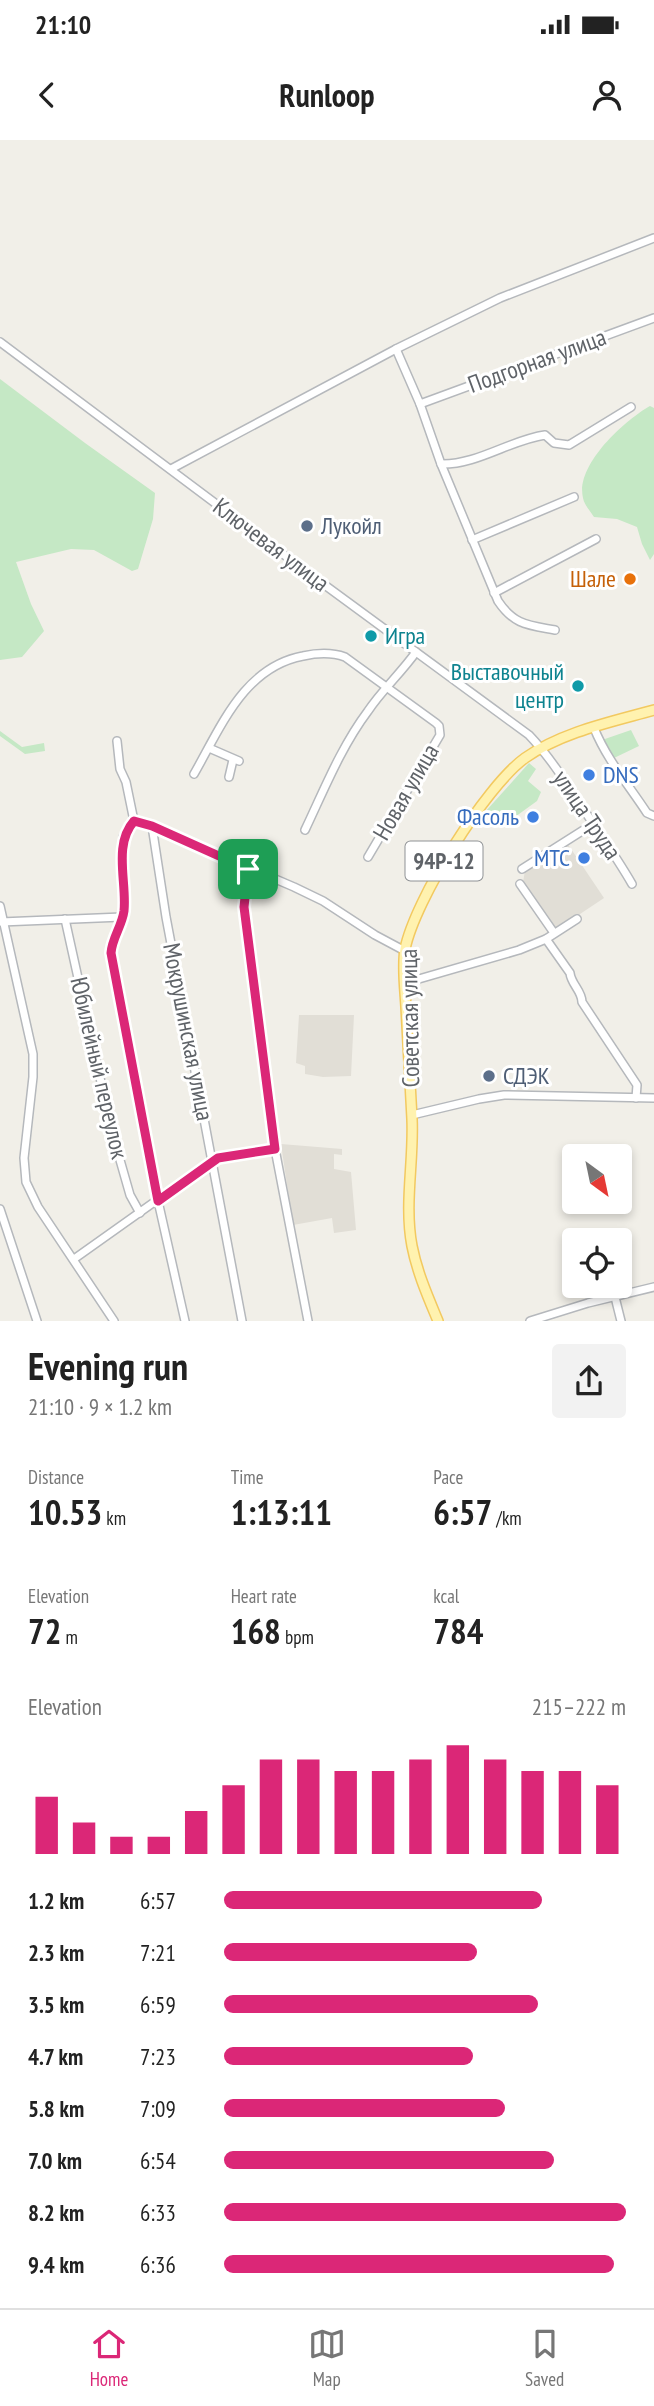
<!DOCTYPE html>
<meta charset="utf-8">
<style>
body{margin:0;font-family:"PT Sans Narrow",sans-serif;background:#f2f2f2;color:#222;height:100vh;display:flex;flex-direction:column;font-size:26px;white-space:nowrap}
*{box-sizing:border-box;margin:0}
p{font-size:23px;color:#767676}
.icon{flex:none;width:38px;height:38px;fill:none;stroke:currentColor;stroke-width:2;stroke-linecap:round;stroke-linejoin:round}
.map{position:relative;height:1181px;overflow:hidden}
.side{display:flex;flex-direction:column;background:#fff;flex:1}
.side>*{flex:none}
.needle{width:46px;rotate:147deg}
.controls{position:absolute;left:562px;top:1004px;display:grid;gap:14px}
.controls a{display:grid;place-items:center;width:70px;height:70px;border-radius:7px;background:#fff;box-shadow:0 4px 10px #0003;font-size:35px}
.pin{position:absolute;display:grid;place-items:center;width:60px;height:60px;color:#fff;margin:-30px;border-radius:14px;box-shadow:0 4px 10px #0006}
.round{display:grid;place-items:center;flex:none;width:74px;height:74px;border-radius:7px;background:#f2f2f2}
.head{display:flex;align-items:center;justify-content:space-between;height:119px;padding:0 28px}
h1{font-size:38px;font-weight:700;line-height:52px}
.figures{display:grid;grid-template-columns:repeat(3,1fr);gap:10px;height:119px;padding:7px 28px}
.figures div{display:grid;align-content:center}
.figures b{font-size:35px;font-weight:700}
.figures small{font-size:19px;font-weight:400}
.figures p{font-size:19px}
.chart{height:196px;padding:14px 28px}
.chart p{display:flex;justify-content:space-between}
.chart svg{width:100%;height:126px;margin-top:7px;stroke:#db2777;stroke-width:6}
ul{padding:0 28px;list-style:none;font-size:23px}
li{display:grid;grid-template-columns:112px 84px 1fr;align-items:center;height:52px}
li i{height:18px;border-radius:9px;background:#db2777}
.status{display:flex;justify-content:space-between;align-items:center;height:49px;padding:0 35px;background:#fff;direction:ltr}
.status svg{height:19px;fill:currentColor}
header{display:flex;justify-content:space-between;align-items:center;height:91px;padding:0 28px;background:#fff;font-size:32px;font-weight:700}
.tabs{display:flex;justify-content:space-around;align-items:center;height:98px;border-top:2px solid #e0e0e0;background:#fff;font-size:19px;color:#767676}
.tabs a{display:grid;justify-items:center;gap:4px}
.tabs .on{color:#db2777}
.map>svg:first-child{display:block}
</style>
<div class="status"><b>21:10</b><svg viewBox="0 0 49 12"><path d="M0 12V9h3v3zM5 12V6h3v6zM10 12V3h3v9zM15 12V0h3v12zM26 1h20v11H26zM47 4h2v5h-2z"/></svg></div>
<header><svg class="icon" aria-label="back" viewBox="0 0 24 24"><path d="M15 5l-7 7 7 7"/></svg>Runloop<svg class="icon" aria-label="person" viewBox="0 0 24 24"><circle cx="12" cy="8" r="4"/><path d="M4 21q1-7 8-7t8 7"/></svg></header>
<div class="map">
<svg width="654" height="1181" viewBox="0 0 654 1181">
<rect width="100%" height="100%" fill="#f1efe8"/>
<g fill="#e1ded6">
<polygon points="567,703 604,758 559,788 554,789 523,742 525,731"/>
<polygon points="299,875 354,875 351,936 323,937 305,934 305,926 296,923"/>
<polygon points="281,1004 342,1009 342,1015 334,1014 334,1029 351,1032 356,1090 334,1093 332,1078 293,1085"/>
</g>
<g fill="#c5e8c5">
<polygon points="0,239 85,303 155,353 153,379 138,429 132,431 94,410 71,409 16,422 31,464 44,491 22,517 0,520"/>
<path d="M650,266L654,268V414L650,420L642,404L637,387L617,379L594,377C590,371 584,364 583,358C575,325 625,280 650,266Z"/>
<polygon points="631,590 639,606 614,618 609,616 602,600"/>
<polygon points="0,591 22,607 44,603 45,611 25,614 0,596"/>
<path d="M529,623L536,629L528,641L541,652L537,661L501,687C494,685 487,679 485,672Z"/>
</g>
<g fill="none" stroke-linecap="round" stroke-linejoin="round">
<defs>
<g id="minor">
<path d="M0,202L307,432L529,595C550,617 567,644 584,670C600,694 617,718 632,744"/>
<path d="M396,209L420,264L441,324L498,461C514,485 528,485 555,490"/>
<polyline points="420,264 654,178"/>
<path d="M441,324C477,325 510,300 545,295L554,303L569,305L631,267"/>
<polyline points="171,329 396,209 500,158 654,98"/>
<polyline points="472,400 574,357"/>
<polyline points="494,453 596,399"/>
<path d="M594,588C607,620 628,644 647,673L654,676"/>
<polyline points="117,601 120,629 126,642 134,681"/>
<polyline points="209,608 239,621"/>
<path d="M194,634C221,587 244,527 303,516C317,513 331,512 345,517L436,583L439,586L440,595L368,717"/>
<polyline points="229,637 233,620"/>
<polyline points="134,681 123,697 124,771 112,803 112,813 158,1061 185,1181"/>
<polyline points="134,681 152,686 294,747 323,761 375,795 405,811"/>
<polyline points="152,686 166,777 242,1181"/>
<path d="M305,690C324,650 341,607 368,571C382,550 401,533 416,512"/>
<polyline points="248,729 244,767 275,1009 308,1181"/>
<polyline points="522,729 593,684"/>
<polyline points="520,744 554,793"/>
<polyline points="0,766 33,914 33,937 24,1018 26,1042 38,1067 114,1181"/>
<polyline points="65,779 112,992 130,1055 140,1073"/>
<polyline points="1,782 122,777"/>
<path d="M546,799L570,833C571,844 582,851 582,862L637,945L636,958"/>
<polyline points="405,843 519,810 546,799 577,779"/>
<polyline points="412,975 479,959 504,955 654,958"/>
<polyline points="0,1069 37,1181"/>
<polyline points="74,1119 212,1021 222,1017 275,1009"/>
<polyline points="615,1157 621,1181"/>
<polyline points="530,1181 588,1163 654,1147"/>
</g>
<path id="major" d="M438,1181C428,1157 417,1132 412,1106C404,1064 414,1021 412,979C410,942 408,904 406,867C405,849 402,827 405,809C415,760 485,647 525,618C562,592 611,582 654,570"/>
</defs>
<use href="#minor" stroke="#b5b8bc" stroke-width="10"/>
<use href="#major" stroke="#f2c960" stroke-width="12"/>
<use href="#minor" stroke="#fff" stroke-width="7"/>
<use href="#major" stroke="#fff2af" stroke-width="9"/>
</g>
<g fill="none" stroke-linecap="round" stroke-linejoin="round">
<defs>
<path id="route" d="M134,681L152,686L248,729L244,767L275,1009L218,1018L158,1061L111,813C112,798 122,786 124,771C127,742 113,705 134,681Z"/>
</defs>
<use href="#route" stroke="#fff" stroke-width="14"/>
<use href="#route" stroke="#db2777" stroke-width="9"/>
</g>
<g fill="#5c6f8a" stroke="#fff" stroke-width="2.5">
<circle cx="307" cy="386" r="7"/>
<circle cx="489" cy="936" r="7"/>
</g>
<circle fill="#e8710a" stroke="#fff" stroke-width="2.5" cx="630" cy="439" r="7"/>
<g fill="#0f9aa8" stroke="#fff" stroke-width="2.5">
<circle cx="371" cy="496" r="7"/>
<circle cx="578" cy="546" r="7"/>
</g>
<g fill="#3f7fe0" stroke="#fff" stroke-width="2.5">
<circle cx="589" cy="635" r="7"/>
<circle cx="533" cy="677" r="7"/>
<circle cx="584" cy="718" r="7"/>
</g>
<g text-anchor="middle" stroke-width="6" stroke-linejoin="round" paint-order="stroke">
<rect fill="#fff" stroke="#8f9295" stroke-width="2" x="405.5" y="701.5" width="77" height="39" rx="5"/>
<g font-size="23" font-weight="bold" fill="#5f6368">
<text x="444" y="729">94Р-12</text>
</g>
<g font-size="24" fill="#5f6368" stroke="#fff">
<text transform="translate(537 221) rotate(-20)" y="8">Подгорная улица</text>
<text transform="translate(271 405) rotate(37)" y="8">Ключевая улица</text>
<text transform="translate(406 652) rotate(-60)" y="8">Новая улица</text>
<text transform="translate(587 675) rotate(56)" y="8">улица Труда</text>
<text transform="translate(410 878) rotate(-91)" y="8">Советская улица</text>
<text transform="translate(188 892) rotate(79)" y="8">Мокрушинская улица</text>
<text transform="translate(99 928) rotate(77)" y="8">Юбилейный переулок</text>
</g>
<g font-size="24" fill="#4e5e75" stroke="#fff" text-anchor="start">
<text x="321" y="394">Лукойл</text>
<text x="503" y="944">СДЭК</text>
</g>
<g font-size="24" fill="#c56008" stroke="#fff" text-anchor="end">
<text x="616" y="447">Шале</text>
</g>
<g font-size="24" fill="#0d838f" stroke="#fff" text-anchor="start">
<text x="385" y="504">Игра</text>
<text x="564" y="540" text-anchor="end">Выставочный<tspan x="564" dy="28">центр</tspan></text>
</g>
<g font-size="24" fill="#366cbe" stroke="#fff" text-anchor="end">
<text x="603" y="643" text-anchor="start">DNS</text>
<text x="519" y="685">Фасоль</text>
<text x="570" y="726">МТС</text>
</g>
</g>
</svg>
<div class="controls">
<a><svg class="needle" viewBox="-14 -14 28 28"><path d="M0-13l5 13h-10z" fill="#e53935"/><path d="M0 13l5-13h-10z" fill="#767676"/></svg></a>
<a><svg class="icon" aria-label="locate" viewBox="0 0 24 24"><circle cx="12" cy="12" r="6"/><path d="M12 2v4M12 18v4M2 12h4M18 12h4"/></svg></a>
</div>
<div class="pin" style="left:248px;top:729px;background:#1e9e55"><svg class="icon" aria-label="arrive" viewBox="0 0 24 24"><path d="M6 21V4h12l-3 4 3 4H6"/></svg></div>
</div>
<section class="side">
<div class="head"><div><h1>Evening run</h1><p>21:10 · 9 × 1.2 km</p></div><a class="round"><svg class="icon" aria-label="share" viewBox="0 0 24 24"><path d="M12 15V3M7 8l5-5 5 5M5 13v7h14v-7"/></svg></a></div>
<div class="figures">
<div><p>Distance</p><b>10.53<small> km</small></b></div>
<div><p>Time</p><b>1:13:11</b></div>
<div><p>Pace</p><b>6:57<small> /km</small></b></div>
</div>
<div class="figures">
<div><p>Elevation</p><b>72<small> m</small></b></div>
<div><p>Heart rate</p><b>168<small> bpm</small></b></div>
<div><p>kcal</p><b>784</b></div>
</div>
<div class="chart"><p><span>Elevation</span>215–222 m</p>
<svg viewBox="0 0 160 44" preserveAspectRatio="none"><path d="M5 44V24M15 44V33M25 44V38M35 44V38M45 44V29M55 44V20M65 44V11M75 44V11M85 44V15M95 44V15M105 44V11M115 44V6M125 44V11M135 44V15M145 44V15M155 44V20"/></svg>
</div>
<ul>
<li><b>1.2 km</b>6:57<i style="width:79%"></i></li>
<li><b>2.3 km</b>7:21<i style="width:63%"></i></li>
<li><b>3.5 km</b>6:59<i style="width:78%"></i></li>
<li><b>4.7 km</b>7:23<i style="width:62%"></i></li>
<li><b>5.8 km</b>7:09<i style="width:70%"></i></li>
<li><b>7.0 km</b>6:54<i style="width:82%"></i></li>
<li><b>8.2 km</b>6:33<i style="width:100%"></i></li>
<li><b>9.4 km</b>6:36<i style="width:97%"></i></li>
</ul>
</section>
<nav class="tabs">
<a class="on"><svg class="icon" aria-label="home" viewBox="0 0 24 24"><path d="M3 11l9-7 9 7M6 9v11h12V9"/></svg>Home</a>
<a><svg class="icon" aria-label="map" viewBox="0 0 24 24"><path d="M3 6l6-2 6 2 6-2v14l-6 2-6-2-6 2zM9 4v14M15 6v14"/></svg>Map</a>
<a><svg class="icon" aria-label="saved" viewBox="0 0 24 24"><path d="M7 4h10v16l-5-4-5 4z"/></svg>Saved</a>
</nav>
